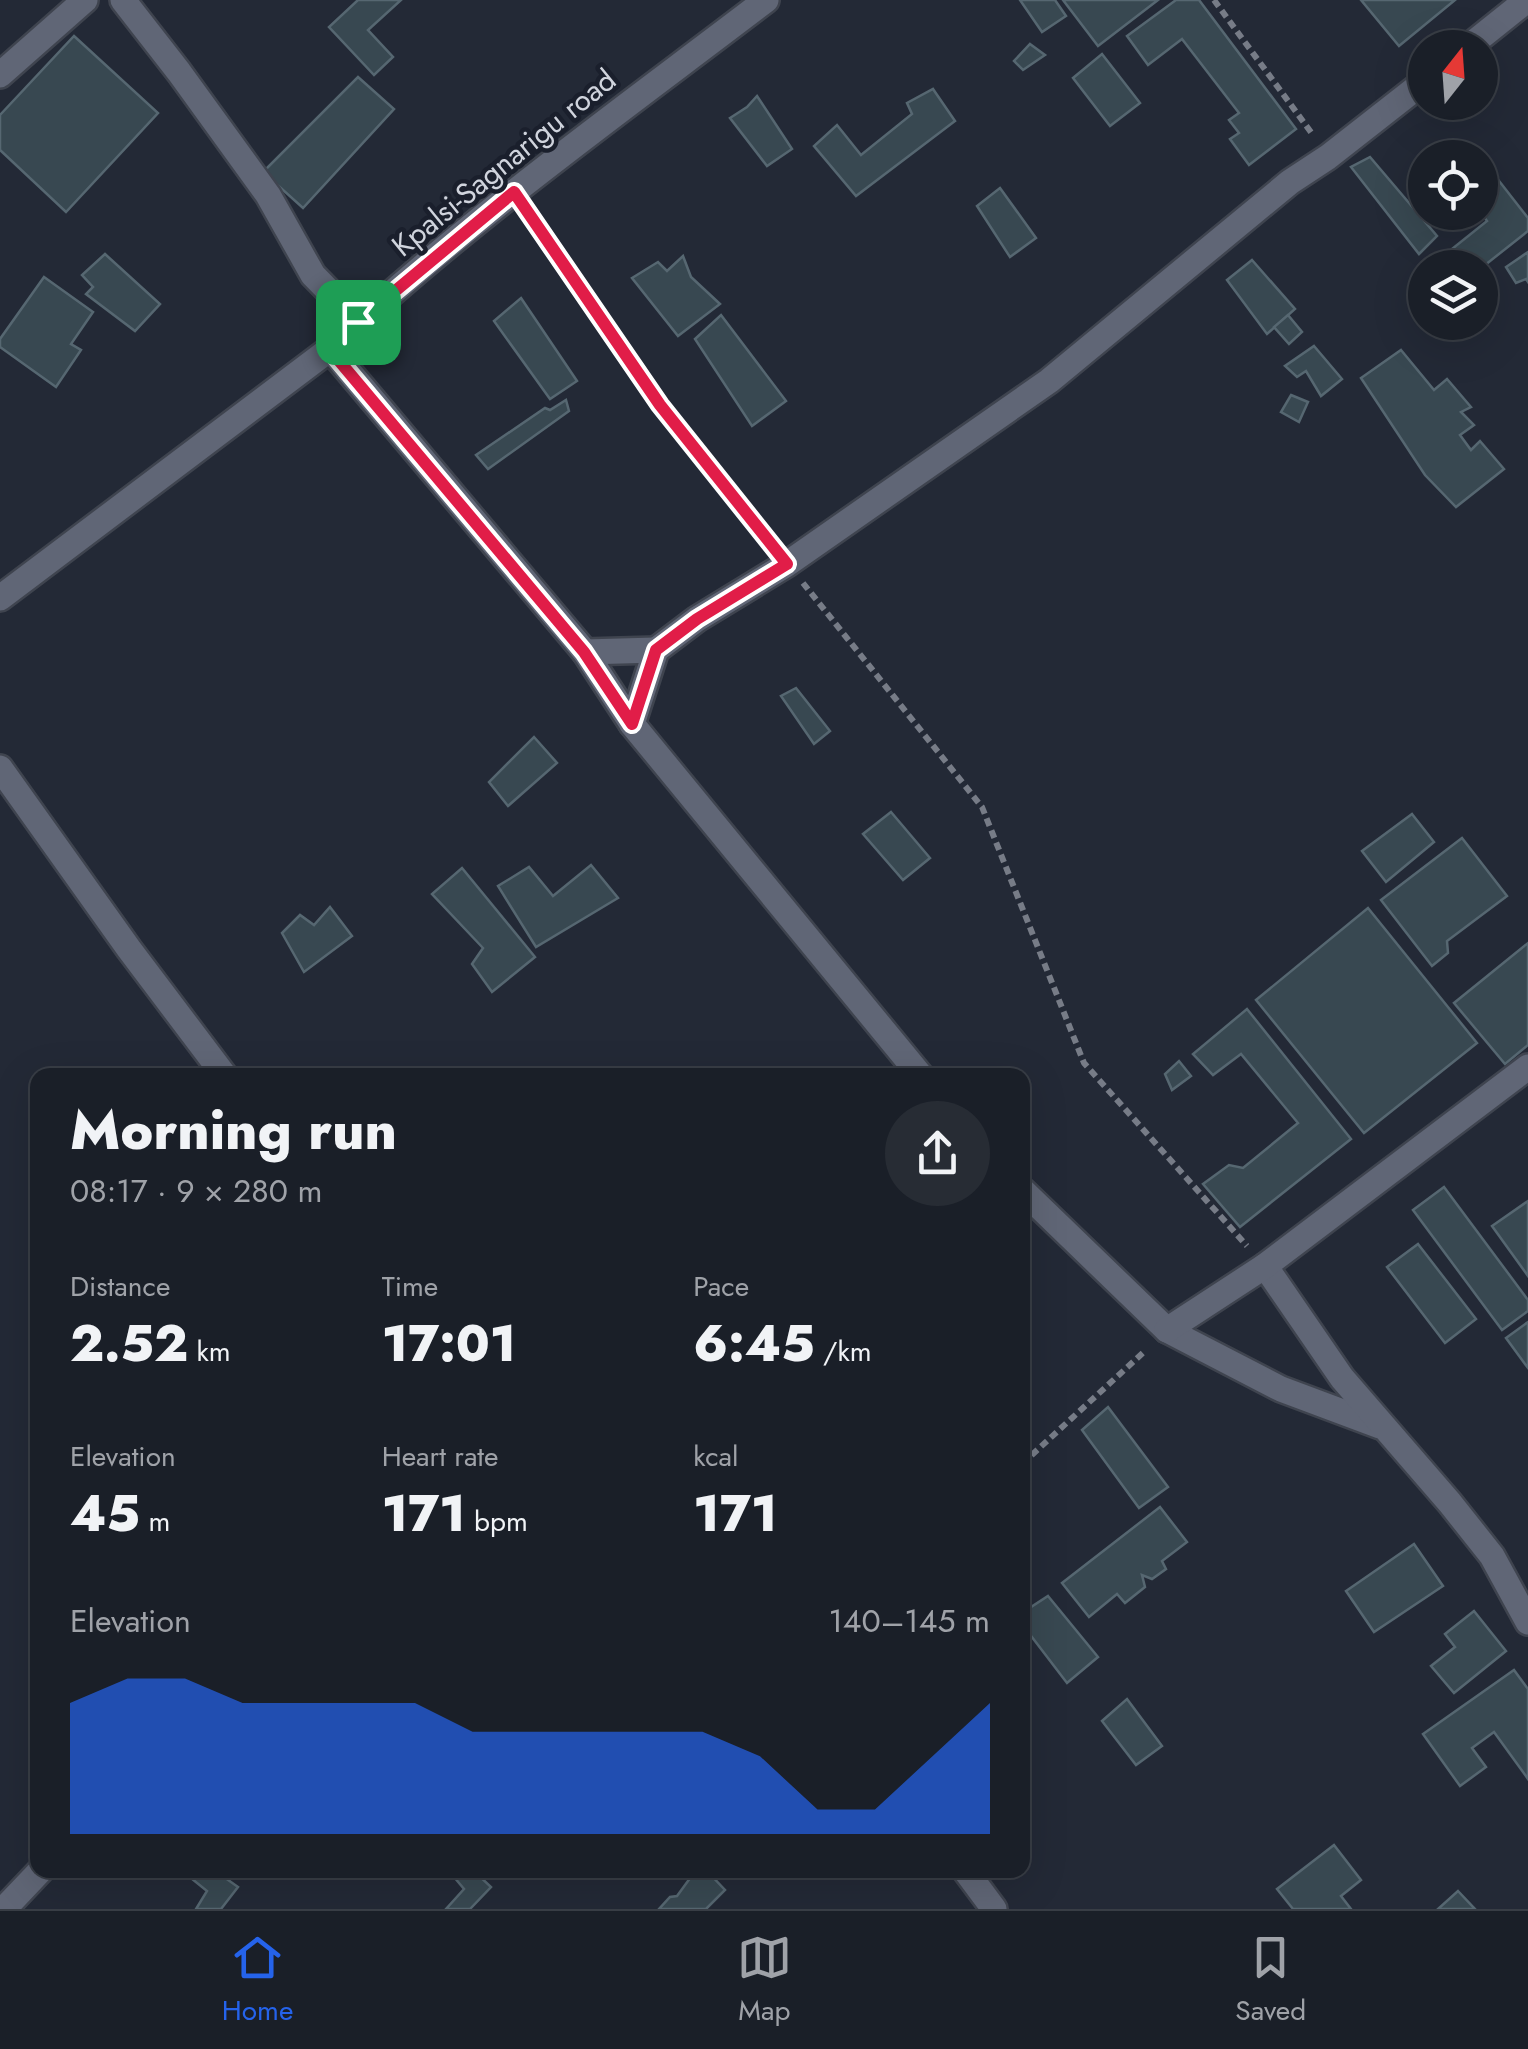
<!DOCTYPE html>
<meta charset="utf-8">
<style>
body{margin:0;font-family:Jost,sans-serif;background:#272c34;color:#f1f3f6;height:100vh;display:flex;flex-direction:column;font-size:38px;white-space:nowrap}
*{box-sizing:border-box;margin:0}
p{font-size:32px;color:#9fa2a8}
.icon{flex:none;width:55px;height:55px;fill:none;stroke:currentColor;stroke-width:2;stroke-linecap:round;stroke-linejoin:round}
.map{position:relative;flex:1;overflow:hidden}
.drawer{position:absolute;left:30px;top:1068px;width:1000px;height:810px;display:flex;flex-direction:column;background:#1a1f28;border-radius:20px;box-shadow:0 10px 40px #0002,0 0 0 2px #383d45}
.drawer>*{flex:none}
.needle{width:65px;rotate:17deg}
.buttons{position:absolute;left:1408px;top:30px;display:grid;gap:20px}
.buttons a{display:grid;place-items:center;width:90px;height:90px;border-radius:50%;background:#1a1f28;box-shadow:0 10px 40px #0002,0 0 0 2px #383d45;font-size:50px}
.pin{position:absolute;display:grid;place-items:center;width:85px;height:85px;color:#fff;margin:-42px;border-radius:20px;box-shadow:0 5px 15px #0006}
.round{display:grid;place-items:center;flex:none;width:105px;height:105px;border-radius:52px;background:#272c34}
.summary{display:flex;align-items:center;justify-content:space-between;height:170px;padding:0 40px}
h1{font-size:55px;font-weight:800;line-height:75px}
.stats{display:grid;grid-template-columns:repeat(3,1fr);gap:15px;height:170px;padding:10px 40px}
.stats div{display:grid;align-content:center}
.stats b{font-size:50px;font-weight:800}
.stats small{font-size:28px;font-weight:400}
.stats p{font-size:28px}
.chart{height:280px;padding:20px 40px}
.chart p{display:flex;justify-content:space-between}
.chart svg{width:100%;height:180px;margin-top:10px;fill:#2563eb;opacity:.7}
.menu{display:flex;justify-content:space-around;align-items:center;height:140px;border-top:2px solid #383d45;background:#1a1f28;font-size:28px;color:#9fa2a8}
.menu a{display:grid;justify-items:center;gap:5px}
.menu .active{color:#2563eb}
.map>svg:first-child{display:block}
</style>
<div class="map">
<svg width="1528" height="1909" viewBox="0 0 1528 1909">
<rect width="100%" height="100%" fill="#232936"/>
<g fill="#384851" stroke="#566771" stroke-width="2.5">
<polygon points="358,0 401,0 368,30 393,57 374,75 329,27"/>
<polygon points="1020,0 1055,0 1066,16 1042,32"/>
<polygon points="1063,0 1158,0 1098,46"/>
<polygon points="1176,0 1199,0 1296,129 1249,165 1230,139 1239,133 1229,120 1239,113 1182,39 1148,65 1127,36"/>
<polygon points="1361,0 1455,0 1399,46"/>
<polygon points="74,36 158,113 66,212 0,150 0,115"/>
<polygon points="1030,44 1045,55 1023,70 1014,61"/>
<polygon points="1102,54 1140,103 1110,126 1073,78"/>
<polygon points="358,77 394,109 303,208 263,172"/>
<polygon points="933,89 955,121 856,196 814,146 837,125 861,155 912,114 907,103"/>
<polygon points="757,96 792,149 767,166 730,118 747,107"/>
<polygon points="1370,157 1437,236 1419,254 1351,167"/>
<polygon points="1496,177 1528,218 1528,231 1480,269 1441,268 1437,261 1487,221 1480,211 1480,188 1484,182"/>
<polygon points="1000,188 1036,238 1010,257 977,206"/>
<polygon points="1528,252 1528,282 1526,279 1516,283 1506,267"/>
<polygon points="105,254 160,304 135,331 86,294 93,287 82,275"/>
<polygon points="683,256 691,277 720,304 678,336 632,278 658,262 667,271"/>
<polygon points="1252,260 1295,309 1267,334 1227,280"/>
<polygon points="44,277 93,312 71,344 81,350 56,387 0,347 0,339"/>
<polygon points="521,298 577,381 550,399 494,321"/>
<polygon points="721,315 786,401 752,426 695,339"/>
<polygon points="1288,315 1302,332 1289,344 1274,327"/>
<polygon points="1314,346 1342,379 1321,396 1306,371 1297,377 1285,366"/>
<polygon points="1401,350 1434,390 1447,379 1471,407 1461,412 1474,425 1460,435 1471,450 1480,441 1504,469 1456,507 1425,475 1361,378"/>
<polygon points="1291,395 1308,402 1299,422 1281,412"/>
<polygon points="566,400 569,411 488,469 476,455 545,408 550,410"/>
<polygon points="796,688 830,731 814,744 781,696"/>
<polygon points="534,737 557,763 508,806 489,782"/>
<polygon points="891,812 930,858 903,880 863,834"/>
<polygon points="1412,814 1434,842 1386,882 1362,851"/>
<polygon points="1462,838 1507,896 1447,941 1448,953 1432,966 1381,900"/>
<polygon points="591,865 618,898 536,947 498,886 529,867 553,896"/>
<polygon points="462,868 535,957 492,992 472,964 483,948 432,894"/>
<polygon points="330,907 352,936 304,972 282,933 300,915 314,925"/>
<polygon points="1368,908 1477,1043 1364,1133 1256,1000"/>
<polygon points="1528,943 1528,1045 1505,1064 1454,1003"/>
<polygon points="1247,1009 1351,1139 1240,1227 1203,1184 1229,1165 1243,1168 1298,1123 1241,1054 1213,1075 1193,1054"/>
<polygon points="1179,1061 1191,1076 1172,1090 1165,1074"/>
<polygon points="1444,1187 1528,1300 1528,1311 1502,1330 1413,1210"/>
<polygon points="1528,1201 1528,1276 1492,1226"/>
<polygon points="1418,1244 1476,1319 1445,1343 1387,1267"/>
<polygon points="1528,1322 1528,1368 1506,1338"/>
<polygon points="1108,1407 1168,1487 1139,1508 1082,1430"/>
<polygon points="1160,1507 1187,1542 1162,1561 1166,1569 1152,1579 1142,1575 1145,1587 1125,1603 1117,1594 1089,1617 1062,1583"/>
<polygon points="1414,1544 1443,1586 1374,1632 1346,1591"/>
<polygon points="1048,1596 1098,1657 1067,1683 1022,1624 1022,1613"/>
<polygon points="1474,1611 1506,1651 1454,1693 1431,1666 1455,1647 1445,1634"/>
<polygon points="1514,1670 1528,1689 1528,1779 1494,1732 1472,1748 1486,1767 1460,1786 1423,1734"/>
<polygon points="1127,1699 1162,1746 1136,1765 1102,1721"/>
<polygon points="1334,1845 1361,1880 1341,1896 1351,1909 1293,1909 1277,1889"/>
<polygon points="181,1870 214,1870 238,1887 221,1909 196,1909 207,1891"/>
<polygon points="463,1870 473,1870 491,1887 470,1909 446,1909 464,1889 454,1877"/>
<polygon points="696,1870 706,1870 725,1890 706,1909 659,1909 670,1897 677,1896"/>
<polygon points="1458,1891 1475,1909 1438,1909"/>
</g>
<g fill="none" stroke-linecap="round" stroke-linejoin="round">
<defs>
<g id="minor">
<polyline points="123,0 179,72 268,195 313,275 359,322"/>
<polyline points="1467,48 1527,0"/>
<polyline points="0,75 85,0"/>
<polyline points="330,349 585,652 632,724 920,1075"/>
<path d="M0,598L330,349C465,222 618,113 766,0"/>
<polyline points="585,652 656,650"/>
<polyline points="632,724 656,650 697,619 787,564 1049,381 1290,182 1328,157 1425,81"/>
<polyline points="0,768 129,949 224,1075"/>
<polyline points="1022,1190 1167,1330 1281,1389 1380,1426"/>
<polyline points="1265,1266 1342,1378 1450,1503 1492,1556 1528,1622"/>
<polyline points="1167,1330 1265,1266 1528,1067"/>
<polyline points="965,1870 994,1909"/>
<polyline points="4,1909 41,1870"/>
</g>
</defs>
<use href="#minor" stroke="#3f444f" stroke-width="30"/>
<g stroke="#777c87" stroke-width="6" stroke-dasharray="8 5" stroke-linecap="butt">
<polyline points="1214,0 1313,135"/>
<polyline points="529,214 660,405 770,542"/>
<polyline points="803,583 982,807 1084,1063 1247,1246"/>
<polyline points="1022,1464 1146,1350"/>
</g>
<use href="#minor" stroke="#606676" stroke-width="25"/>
</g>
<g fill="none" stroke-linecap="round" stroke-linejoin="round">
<defs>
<polygon id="route" points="514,192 660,405 787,564 697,619 656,650 632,724 584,652 330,350 358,322"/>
</defs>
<use href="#route" stroke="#fff" stroke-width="20"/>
<use href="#route" stroke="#e11d48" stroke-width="12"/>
</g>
<g text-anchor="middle" stroke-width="9" stroke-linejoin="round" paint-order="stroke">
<g font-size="30" fill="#d0d4dd" stroke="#1a1f2c">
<text transform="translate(504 163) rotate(-39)" y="10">Kpalsi-Sagnarigu road</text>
</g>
</g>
</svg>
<div class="buttons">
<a><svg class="needle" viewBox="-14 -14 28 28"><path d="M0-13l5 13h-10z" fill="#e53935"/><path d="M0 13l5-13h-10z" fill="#9fa2a8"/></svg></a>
<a><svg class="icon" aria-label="locate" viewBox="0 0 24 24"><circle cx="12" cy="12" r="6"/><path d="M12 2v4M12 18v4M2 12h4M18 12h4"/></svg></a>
<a><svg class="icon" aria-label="layers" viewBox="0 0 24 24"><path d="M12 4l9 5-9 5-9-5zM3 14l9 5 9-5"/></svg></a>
</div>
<div class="pin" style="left:358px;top:322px;background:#1e9e55"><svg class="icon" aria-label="arrive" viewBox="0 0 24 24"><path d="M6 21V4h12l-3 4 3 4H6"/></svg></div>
<section class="drawer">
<div class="summary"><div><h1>Morning run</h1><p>08:17 · 9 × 280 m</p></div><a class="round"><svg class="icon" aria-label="share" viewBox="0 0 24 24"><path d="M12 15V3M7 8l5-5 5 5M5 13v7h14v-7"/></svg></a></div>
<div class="stats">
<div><p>Distance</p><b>2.52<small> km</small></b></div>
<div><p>Time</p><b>17:01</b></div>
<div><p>Pace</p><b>6:45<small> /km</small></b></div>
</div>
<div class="stats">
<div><p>Elevation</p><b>45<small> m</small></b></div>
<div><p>Heart rate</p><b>171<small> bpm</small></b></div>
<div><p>kcal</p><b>171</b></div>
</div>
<div class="chart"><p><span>Elevation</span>140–145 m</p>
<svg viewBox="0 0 160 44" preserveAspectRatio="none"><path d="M0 44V12L10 6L20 6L30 12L40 12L50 12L60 12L70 19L80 19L90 19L100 19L110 19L120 25L130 38L140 38L150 25L160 12V44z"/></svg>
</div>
</section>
</div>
<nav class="menu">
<a class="active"><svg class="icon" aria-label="home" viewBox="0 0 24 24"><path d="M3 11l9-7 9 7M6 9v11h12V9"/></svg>Home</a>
<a><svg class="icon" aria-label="map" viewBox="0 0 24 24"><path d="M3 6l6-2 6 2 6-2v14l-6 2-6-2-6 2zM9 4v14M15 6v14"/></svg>Map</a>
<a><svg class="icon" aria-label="saved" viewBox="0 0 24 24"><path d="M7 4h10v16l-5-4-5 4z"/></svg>Saved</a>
</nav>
